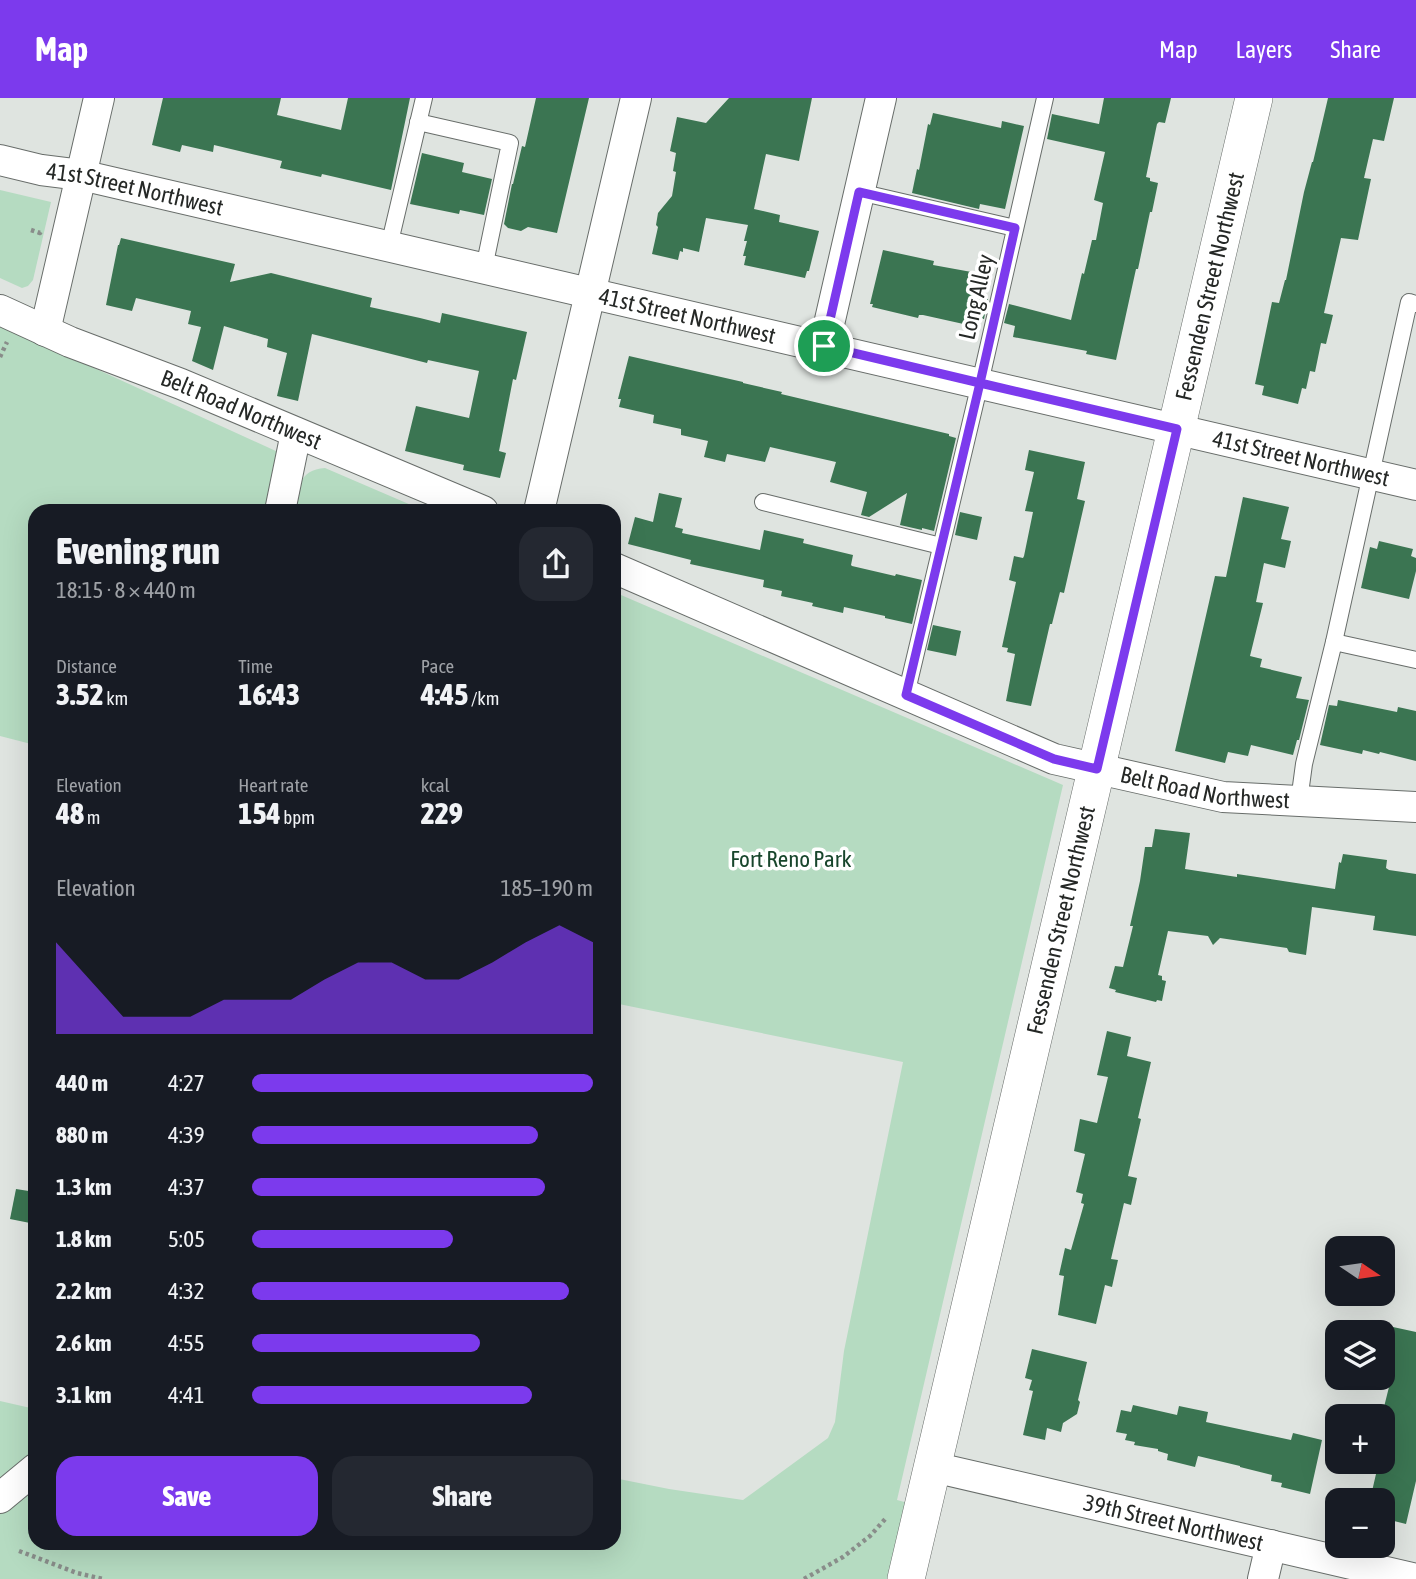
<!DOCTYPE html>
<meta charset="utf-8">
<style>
body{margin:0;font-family:"Asap Condensed",sans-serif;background:#242831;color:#f1f3f6;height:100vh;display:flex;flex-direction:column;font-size:26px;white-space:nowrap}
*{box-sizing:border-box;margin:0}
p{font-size:23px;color:#9ea1a6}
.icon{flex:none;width:38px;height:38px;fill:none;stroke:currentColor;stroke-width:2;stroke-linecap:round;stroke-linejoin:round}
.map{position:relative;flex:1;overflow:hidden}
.sheet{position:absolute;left:28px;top:406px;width:593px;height:1046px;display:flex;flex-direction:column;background:#171b24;border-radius:21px;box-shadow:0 7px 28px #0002}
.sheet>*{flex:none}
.needle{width:46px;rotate:103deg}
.fabs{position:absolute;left:1325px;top:1138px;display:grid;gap:14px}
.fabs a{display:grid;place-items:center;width:70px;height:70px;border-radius:14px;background:#171b24;box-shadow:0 7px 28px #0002;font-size:35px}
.pin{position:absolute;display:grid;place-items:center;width:60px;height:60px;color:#fff;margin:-30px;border:4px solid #fff;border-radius:50%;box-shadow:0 2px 7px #0007}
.round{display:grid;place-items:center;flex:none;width:74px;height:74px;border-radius:21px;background:#242831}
.overview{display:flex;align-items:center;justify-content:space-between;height:119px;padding:0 28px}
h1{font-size:38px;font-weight:800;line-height:52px}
.stats{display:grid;grid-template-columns:repeat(3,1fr);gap:10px;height:119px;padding:7px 28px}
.stats div{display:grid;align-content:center}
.stats b{font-size:30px;font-weight:800}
.stats small{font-size:19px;font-weight:400}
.stats p{font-size:19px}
.chart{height:196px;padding:14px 28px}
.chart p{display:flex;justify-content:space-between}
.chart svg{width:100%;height:126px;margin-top:7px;fill:#7c3aed;opacity:.7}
.primary-button{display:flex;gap:14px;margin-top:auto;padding:14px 28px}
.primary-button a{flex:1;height:80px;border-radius:21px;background:#7c3aed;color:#fff;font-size:28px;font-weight:800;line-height:80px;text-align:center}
.primary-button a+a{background:#242831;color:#f1f3f6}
ul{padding:0 28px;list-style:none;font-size:23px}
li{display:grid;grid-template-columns:112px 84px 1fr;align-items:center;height:52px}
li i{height:18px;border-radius:9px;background:#7c3aed}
header{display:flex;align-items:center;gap:42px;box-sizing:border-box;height:98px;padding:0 35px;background:#7c3aed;color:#fff}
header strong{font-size:33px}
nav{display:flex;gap:38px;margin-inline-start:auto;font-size:24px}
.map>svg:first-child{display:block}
</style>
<header>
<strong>Map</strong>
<nav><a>Map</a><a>Layers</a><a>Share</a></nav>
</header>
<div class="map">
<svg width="1416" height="1481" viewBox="0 0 1416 1481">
<rect width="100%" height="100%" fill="#dfe4e0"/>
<g fill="#b5dbc1">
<polygon points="0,92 51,104 33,182 28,188 22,190 0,180"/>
<polygon points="0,227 278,354 265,413 35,413 35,647 0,638"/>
<path d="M325,370L425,413H294C298,391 298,372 325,370Z"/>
<polygon points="614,494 1063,687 897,1402 908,1405 890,1481 0,1481 0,1303 35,1311 35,1446 614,1446 614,1380 669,1391 743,1402 828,1340 835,1324 844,1253 903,964 614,905"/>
</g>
<g fill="#3b7552">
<polygon points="163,0 281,0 277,17 341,32 348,0 410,0 391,92 322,76 321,79 280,70 282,63 214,47 213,54 182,47 180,54 152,47"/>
<polygon points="536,0 589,0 557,135 528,129 521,133 508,130 504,126 512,86 513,86 522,48 525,49"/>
<polygon points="729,0 812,0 799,63 766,56 754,111 780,117 779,124 819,133 809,173 807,173 805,180 744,167 746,158 743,158 747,143 744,143 748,127 706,120 699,154 683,150 683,154 680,153 678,162 652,156 658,129 656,127 658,115 672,98 676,74 673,73 676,55 670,53 677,19 706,25"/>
<polygon points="1104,0 1171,0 1165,25 1159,24 1157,26 1146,79 1150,80 1150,83 1158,85 1152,114 1150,114 1138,171 1136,171 1116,262 1086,256 1087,253 1013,239 1015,228 1004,225 1009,206 1071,222 1082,175 1084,176 1092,142 1096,142 1103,105 1094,102 1105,54 1047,41 1052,16 1099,26"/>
<polygon points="1328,0 1394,0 1384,43 1373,41 1364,80 1371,81 1358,142 1341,140 1324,215 1333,217 1326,246 1321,245 1315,274 1310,273 1306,291 1302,290 1298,306 1262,297 1264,288 1255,286 1272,204 1279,205 1285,182 1286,182 1304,94 1312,64 1313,64"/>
<polygon points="933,15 1001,30 1002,23 1024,28 1005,111 980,106 979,111 912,95 917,71 919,72 928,26 930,27"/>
<polygon points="422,55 464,65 462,74 492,81 484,117 460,112 459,116 410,106"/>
<polygon points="121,140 235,166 230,184 271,175 372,200 370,209 420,220 440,225 442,215 527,234 516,282 513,281 499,353 506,355 500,380 463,372 464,367 405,353 416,308 469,320 479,273 428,262 427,265 312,236 298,303 277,298 287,255 267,249 268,241 224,228 213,272 192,263 201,229 188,226 191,213 136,200 132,213 106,207 118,147 119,147"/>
<polygon points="883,152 934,163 933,167 977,175 977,178 980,179 976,198 988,201 984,221 970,219 968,227 923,217 919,217 918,220 872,209 873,206 870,206"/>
<polygon points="629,258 743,284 743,285 782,294 781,296 949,336 949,338 956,340 934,433 922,430 922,432 900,427 907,395 869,419 861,417 867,394 830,384 836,364 770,349 765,364 727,356 725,364 704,359 708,343 681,337 681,331 653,325 654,317 619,309 621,301 618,301"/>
<polygon points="1029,352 1085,364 1077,401 1085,403 1064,495 1060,494 1052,526 1050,526 1031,608 1006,603 1015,556 1007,554 1008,550 1002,549 1016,484 1009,482 1014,458 1023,460 1024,458 1033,414 1025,413 1034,374 1025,372"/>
<polygon points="659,395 682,400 675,429 683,431 682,435 760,452 764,432 804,441 803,445 853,457 851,467 852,468 895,478 896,476 922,482 912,526 885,520 885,518 844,509 843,515 812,508 813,505 781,498 782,493 763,489 764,482 690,466 691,462 628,446 635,419 653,424"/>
<polygon points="1243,399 1289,409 1281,441 1291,443 1285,470 1264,465 1256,504 1263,505 1250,558 1262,561 1260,569 1302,579 1296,600 1309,602 1299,642 1297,642 1293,657 1251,647 1248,658 1228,654 1225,665 1175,653 1215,478 1226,479"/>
<polygon points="960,414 982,419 977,442 955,437"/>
<polygon points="1379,443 1413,451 1411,458 1416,460 1416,473 1409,501 1361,490 1370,449 1377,451"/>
<polygon points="933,527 961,533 956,558 927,552"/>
<polygon points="1338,602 1397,614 1398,609 1416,613 1416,663 1380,654 1379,656 1363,652 1362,656 1320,647 1329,607 1337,608"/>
<polygon points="1155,731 1190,735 1185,771 1237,779 1237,776 1335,791 1339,764 1341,765 1343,756 1387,762 1386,770 1389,772 1416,776 1416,838 1373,832 1375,818 1312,809 1306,857 1289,854 1287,850 1220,840 1213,847 1208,838 1168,833 1158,877 1162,878 1162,882 1166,883 1162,903 1157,902 1156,904 1115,894 1116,892 1109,890 1115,868 1123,869 1133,828 1130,828 1140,783 1145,749 1152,749"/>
<polygon points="1107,933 1131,939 1127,958 1151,964 1138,1020 1141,1021 1128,1078 1137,1080 1131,1107 1124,1105 1111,1161 1118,1162 1112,1189 1105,1187 1096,1226 1058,1217 1064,1178 1059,1177 1065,1150 1071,1152 1084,1106 1081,1105 1083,1096 1076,1094 1085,1056 1074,1053 1080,1021 1097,1025 1108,979 1097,977"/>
<polygon points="16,1091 35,1094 35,1126 10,1121"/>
<polygon points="1393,1229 1416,1234 1416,1383 1406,1426 1382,1420 1382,1402 1370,1402 1379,1363 1382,1363 1382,1317 1390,1285 1382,1283 1382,1251 1387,1252"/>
<polygon points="1032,1251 1087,1264 1078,1302 1080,1304 1077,1316 1063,1325 1061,1334 1047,1330 1045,1342 1023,1337 1033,1293 1029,1292 1032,1282 1025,1280"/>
<polygon points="1133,1307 1177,1317 1179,1308 1208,1314 1206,1324 1291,1342 1293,1335 1322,1342 1310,1396 1281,1389 1282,1385 1271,1383 1272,1377 1240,1369 1240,1368 1198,1358 1195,1369 1167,1362 1168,1356 1158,1353 1158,1351 1134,1347 1135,1344 1125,1342 1127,1336 1116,1334 1121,1312 1131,1314"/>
</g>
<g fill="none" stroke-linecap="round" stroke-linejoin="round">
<defs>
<g id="service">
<polyline points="418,24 510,45 484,170"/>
<polyline points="859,94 1015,130"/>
<polyline points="389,148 424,0"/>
<polyline points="763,404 941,448"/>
<polyline points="1334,544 1416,562"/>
<polyline points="906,597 980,285 1045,0"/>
<polyline points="1299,703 1304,666 1334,544 1409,204 1416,206"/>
</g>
<g id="minor">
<path id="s1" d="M0,62L41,72L81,77L1416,387"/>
<path id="s2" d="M0,212L70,244L181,286L483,413"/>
<polyline points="45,233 99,0"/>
<polyline points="824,248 881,0"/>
<polyline points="280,413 296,335"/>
<polyline points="539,413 636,0"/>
<path id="s3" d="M614,470L1054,661L1223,699L1416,709"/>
<path id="s4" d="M933,1369L1416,1481"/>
<polyline points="0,1400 35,1371"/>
<polyline points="1263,1481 1271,1447"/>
</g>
<g id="tertiary">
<path id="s5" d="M906,1481L1254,0"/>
</g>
</defs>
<use href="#service" stroke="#686d6a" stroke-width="18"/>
<use href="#minor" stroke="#686d6a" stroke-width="32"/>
<use href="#tertiary" stroke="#686d6a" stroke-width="38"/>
<g stroke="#898d8a" stroke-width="4.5" stroke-dasharray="3.5 3.5" stroke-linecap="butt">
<polyline points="31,132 40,135 41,133"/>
<polyline points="0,259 7,244"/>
<polyline points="19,1453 77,1475 103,1481"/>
<polyline points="804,1481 843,1459 870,1438 887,1419"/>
</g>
<use href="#service" stroke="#fff" stroke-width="16"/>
<use href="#minor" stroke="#fff" stroke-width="30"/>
<use href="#tertiary" stroke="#fff" stroke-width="37"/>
</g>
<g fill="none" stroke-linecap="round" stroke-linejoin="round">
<defs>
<polyline id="route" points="824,248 980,285 906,597 1054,661 1097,671 1177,331 980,285 1015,130 859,94 824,248"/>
</defs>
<use href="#route" stroke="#fff" stroke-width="14"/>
<use href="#route" stroke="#7c3aed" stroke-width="9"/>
</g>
<g text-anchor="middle" stroke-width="7" stroke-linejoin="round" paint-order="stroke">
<g font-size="23" fill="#252826" stroke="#fff">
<text dy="8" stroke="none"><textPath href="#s1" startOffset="138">41st Street Northwest</textPath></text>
<text dy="8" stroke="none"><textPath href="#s5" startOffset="1328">Fessenden Street Northwest</textPath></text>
<text transform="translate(976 199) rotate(-77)" y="8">Long Alley</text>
<text dy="8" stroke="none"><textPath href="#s1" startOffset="705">41st Street Northwest</textPath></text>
<text dy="8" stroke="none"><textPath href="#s2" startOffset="261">Belt Road Northwest</textPath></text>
<text dy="8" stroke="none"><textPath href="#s1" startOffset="1335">41st Street Northwest</textPath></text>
<text dy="8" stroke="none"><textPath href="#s3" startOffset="634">Belt Road Northwest</textPath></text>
<text dy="8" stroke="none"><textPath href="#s5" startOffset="677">Fessenden Street Northwest</textPath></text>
<text dy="8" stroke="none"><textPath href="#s4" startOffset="247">39th Street Northwest</textPath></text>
</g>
<g font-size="23" fill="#18462c" stroke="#fff">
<text x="791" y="769">Fort Reno Park</text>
</g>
</g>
</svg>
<div class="fabs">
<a><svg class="needle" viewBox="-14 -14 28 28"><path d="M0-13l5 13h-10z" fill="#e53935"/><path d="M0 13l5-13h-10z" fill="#9ea1a6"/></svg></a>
<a><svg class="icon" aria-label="layers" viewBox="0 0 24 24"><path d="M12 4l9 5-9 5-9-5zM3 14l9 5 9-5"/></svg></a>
<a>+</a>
<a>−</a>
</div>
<div class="pin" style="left:824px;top:248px;background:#1e9e55"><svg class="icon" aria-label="arrive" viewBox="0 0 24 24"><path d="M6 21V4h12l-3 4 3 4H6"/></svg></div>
<section class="sheet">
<div class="overview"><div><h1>Evening run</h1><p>18:15 · 8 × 440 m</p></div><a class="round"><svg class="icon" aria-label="share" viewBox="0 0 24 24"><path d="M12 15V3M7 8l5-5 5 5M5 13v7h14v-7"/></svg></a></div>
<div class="stats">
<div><p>Distance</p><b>3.52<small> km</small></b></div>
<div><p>Time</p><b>16:43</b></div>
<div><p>Pace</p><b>4:45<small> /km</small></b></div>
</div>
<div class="stats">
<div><p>Elevation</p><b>48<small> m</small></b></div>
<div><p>Heart rate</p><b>154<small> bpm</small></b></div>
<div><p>kcal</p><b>229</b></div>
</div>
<div class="chart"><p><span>Elevation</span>185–190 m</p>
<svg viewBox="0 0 160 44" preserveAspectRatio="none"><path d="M0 44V12L10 25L20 38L30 38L40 38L50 32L60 32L70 32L80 25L90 19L100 19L110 25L120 25L130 19L140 12L150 6L160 12V44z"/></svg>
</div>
<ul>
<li><b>440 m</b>4:27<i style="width:100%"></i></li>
<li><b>880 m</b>4:39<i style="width:84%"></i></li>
<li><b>1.3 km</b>4:37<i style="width:86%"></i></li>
<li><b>1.8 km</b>5:05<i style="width:59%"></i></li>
<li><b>2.2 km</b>4:32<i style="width:93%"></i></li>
<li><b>2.6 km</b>4:55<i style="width:67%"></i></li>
<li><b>3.1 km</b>4:41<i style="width:82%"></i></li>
</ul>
<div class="primary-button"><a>Save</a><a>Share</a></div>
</section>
</div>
